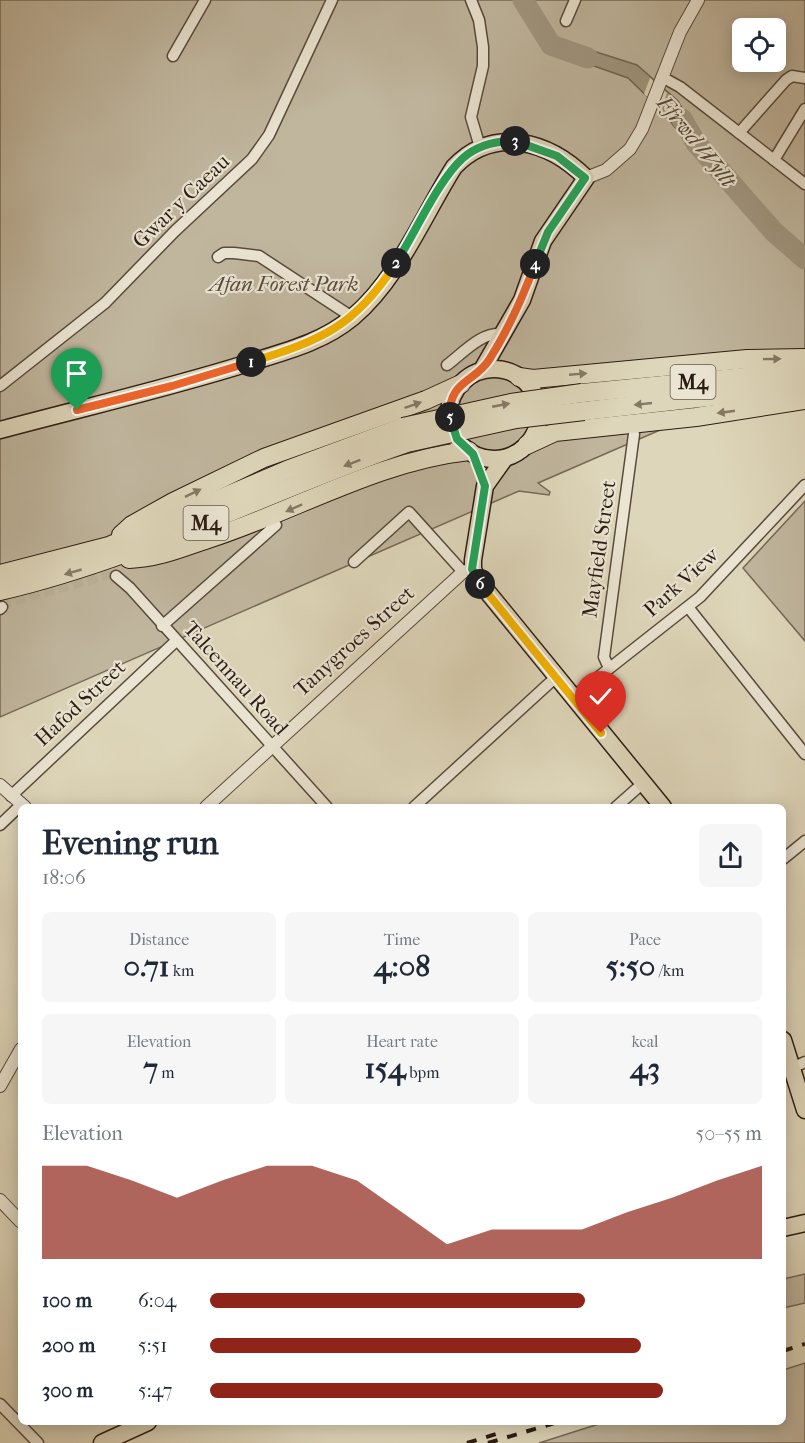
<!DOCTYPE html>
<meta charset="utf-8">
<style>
body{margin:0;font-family:"IM FELL French Canon",serif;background:#f6f6f7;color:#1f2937;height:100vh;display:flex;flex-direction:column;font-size:22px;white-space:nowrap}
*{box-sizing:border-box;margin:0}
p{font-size:20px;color:#747a83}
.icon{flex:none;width:33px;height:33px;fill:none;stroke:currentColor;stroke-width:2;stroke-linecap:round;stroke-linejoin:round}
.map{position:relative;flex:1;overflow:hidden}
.panel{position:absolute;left:18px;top:804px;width:768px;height:621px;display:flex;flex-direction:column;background:#fff;border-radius:9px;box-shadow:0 3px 15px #0003}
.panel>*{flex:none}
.tools{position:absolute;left:732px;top:18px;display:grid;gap:12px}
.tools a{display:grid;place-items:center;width:54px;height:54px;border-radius:9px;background:#fff;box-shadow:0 3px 15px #0003;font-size:30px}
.pin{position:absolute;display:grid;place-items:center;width:51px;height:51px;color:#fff;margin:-62px -26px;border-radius:50% 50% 50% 0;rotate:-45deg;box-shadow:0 0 6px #0007}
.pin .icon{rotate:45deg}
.km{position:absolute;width:30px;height:30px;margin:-15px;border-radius:50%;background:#222;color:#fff;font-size:16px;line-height:30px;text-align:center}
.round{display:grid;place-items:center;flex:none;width:63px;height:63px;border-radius:9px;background:#f6f6f7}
.summary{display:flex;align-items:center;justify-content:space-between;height:102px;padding:0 24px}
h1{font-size:33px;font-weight:700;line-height:45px}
.stats{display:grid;grid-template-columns:repeat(3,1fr);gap:9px;height:102px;padding:6px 24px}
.stats div{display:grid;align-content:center;border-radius:9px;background:#f6f6f7;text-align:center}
.stats b{font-size:30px;font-weight:700}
.stats small{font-size:16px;font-weight:400}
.stats p{font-size:16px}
.chart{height:168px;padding:12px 24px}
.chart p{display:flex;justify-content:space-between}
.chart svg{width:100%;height:108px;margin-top:6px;fill:#8f2418;opacity:.7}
ul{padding:0 24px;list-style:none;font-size:20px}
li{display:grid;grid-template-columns:96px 72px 1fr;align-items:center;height:45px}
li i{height:15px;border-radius:8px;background:#8f2418}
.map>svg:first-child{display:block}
</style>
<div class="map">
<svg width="805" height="1443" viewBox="0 0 805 1443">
<rect width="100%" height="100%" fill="#ded6ba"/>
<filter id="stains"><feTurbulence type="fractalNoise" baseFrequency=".00333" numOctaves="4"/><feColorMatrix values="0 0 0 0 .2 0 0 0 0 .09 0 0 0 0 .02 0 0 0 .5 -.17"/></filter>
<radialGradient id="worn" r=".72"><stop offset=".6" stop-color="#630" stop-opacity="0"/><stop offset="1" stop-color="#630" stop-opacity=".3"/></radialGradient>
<g fill="#c0b69e" stroke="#766958" stroke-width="1.5" fill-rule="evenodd">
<path d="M0,0H805V367L538,483L550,492L549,495L519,491L0,717ZM742,28H776V62H742Z"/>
<polygon points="805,501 805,641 743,568"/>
<polygon points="805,1274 805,1303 783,1308 783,1279"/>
<polygon points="805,1363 805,1443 539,1443 605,1422 783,1422 783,1370"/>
</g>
<polygon fill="#a19781" stroke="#726655" stroke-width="1.5" points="565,42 637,65 678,101 700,140 690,146 661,110 628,78 560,54"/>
<polygon fill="#ded6ba" points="650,78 667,93 661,110 644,94"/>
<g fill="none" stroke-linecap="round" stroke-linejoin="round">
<g stroke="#a19781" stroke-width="21">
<polyline points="523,0 551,45 588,58"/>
<polyline points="682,119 696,143 774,232 805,259"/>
</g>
<polyline stroke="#bab199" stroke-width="10" stroke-dasharray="10 5" stroke-linecap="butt" points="2,607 9,602 107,575 116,576"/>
<defs>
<g id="minor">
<polyline points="471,0 479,20 483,47 483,66 471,117 480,147"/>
<polyline points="566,21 575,0"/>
<polyline points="173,56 205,0"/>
<polyline points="662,77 680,87 805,184"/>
<polyline points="739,133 786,80 792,76 805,78"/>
<polyline points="774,160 805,109"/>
<polyline points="218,257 224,253 234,253 259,256 352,317"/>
<path d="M447,365C463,353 482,331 503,334"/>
<polyline points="0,386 105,303 175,231 252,159 269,135 332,0"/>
<polyline points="354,562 409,512 463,572"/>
<polyline points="116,576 130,588 327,807"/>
<polyline points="688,607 805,754"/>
<polyline points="0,609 2,607"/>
<polyline points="162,626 276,525"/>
<polyline points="609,668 604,657 634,434"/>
<polyline points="573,697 700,597 805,485"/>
<polyline points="11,796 176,641"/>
<polyline points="414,807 556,677"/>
<polyline points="616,807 643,783"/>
<polyline points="0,825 22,804"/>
<polyline points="783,859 805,841"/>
<polyline points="783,1072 805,1062"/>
<polyline points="0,1404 38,1443"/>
</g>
<g id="tertiary">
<polyline points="586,178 606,170 630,149 642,129 680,32 698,0"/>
<polyline points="0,785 25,807"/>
<polyline points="206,807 463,572 473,569"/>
<polyline points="0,1086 21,1049"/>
<polyline points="0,1200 21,1222"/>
</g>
<g id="primary">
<circle cx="494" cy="414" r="45"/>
<path d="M0,430C82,408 165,389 245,364C283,352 322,343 353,317C398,279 423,216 454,167C494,125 549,141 586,178L543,241L522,300L482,370"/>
<polyline points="505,458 485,486 473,560 473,569 477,579 663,807"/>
<polyline points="783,1040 805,1110"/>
<polyline points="783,1228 805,1223"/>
<polyline points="102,1443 148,1422"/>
</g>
<g id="motorway">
<polyline points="519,377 533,379 747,359 805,358"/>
<polyline points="582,393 805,371"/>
<polyline points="584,411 805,386"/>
<polyline points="527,445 555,432 696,417 805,400"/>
<polyline points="121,535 132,525 173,502 264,458 426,400 461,384"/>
<path d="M129,559C158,558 181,548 208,539C295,511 377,461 469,451"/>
<polyline points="0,574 109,546 287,470 403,427"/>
<path d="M0,591C142,558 270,490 407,443"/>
</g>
</defs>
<use href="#minor" stroke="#584a3d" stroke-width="13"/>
<use href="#tertiary" stroke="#584a3d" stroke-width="14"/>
<use href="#primary" stroke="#2c1c13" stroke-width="19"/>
<use href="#motorway" stroke="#2c1c13" stroke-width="20"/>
<use href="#minor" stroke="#eae4d2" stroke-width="10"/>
<use href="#tertiary" stroke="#eae4d2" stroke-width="12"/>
<use href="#primary" stroke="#ded6ba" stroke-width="16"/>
<use href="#motorway" stroke="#ded6ba" stroke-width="18"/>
<g stroke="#2c1c13" stroke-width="4" stroke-dasharray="10 10" stroke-linecap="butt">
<polyline points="783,1351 805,1344"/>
<polyline points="467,1443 496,1434"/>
<polyline points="488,1443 558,1422"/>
</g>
<defs>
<g id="motorway-bridge">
<polyline points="403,427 511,403 582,393"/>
<polyline points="407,443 516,419 584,411"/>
</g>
</defs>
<use href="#motorway-bridge" stroke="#2c1c13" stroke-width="20" stroke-linecap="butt"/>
<use href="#motorway-bridge" stroke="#ded6ba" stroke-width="18"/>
</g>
<defs><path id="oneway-solid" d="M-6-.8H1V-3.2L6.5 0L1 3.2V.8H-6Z" transform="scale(1.5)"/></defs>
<g fill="#857966">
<use href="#oneway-solid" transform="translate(772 359) rotate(-1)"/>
<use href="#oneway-solid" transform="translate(578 374) rotate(-5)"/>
<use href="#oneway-solid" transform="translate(643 404) rotate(174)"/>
<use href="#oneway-solid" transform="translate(413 405) rotate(-19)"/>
<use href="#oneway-solid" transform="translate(501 405) rotate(-11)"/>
<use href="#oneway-solid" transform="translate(726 412) rotate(172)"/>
<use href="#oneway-solid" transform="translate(352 463) rotate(159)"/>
<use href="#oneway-solid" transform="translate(193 493) rotate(-26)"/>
<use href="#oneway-solid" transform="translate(294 508) rotate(156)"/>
<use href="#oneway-solid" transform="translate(73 572) rotate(164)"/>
</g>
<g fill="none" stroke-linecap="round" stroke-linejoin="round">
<defs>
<polyline id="split-1" points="77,410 172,386 251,362"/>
<path id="split-2" d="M251,362C321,340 355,327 396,263"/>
<path id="split-3" d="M396,263C415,233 439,179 463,158C478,145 496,141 515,141"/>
<polyline id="split-4" points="515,141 557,156 585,178 548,232 535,264"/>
<path id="split-5" d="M450,417C448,381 474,383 489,360C508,330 523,297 535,264"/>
<polyline id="split-6" points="450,417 457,439 473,454 485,486 472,569 480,584"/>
<polyline id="split-7" points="480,584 601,733"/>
</defs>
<use href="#split-1" stroke="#fff" stroke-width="12"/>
<use href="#split-2" stroke="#fff" stroke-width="12"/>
<use href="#split-3" stroke="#fff" stroke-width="12"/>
<use href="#split-4" stroke="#fff" stroke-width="12"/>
<use href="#split-5" stroke="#fff" stroke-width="12"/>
<use href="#split-6" stroke="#fff" stroke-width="12"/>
<use href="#split-7" stroke="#fff" stroke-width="12"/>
<use href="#split-1" stroke="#f0652b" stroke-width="8"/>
<use href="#split-2" stroke="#f5b400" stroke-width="8"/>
<use href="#split-3" stroke="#22a559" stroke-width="8"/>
<use href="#split-4" stroke="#22a559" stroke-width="8"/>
<use href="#split-5" stroke="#f0652b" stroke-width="8"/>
<use href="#split-6" stroke="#22a559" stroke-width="8"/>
<use href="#split-7" stroke="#f5b400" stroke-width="8"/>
</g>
<g text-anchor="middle" stroke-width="4.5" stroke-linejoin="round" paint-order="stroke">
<g fill="#eae4d2" stroke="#65584c" stroke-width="1.5">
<rect x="670.5" y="365" width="45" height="34" rx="4.5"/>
<rect x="183.5" y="506" width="45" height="34" rx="4.5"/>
</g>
<g font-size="20" font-weight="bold" fill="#2c1c13">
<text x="693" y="389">M4</text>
<text x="206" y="530">M4</text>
</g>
<g font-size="21" fill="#2c1c13" stroke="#eae4d2">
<text transform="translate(181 201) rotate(-44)" y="7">Gwar y Caeau</text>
<text transform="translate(599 549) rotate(-82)" y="7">Mayfield Street</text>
<text transform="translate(681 582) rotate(-42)" y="7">Park View</text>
<text transform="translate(354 641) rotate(-42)" y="7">Tanygroes Street</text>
<text transform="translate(236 678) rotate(48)" y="7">Talcennau Road</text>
<text transform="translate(80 703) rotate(-43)" y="7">Hafod Street</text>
</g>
<g font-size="21" font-style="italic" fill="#584a3d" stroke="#eae4d2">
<text x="284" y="291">Afan Forest Park</text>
</g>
<g font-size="22" font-style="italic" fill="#55473a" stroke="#eae4d2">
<text transform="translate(697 141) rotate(51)" y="8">Ffrwd Wyllt</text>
</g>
</g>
<rect width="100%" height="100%" filter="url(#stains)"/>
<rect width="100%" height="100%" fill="url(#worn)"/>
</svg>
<div class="tools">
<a><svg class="icon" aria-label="locate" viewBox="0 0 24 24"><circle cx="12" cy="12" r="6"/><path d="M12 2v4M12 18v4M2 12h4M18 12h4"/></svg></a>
</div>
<div class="pin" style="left:77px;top:410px;background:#1e9e55"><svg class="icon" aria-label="arrive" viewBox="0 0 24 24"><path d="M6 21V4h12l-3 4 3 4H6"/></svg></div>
<div class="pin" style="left:601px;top:733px;background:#d93025"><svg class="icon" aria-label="check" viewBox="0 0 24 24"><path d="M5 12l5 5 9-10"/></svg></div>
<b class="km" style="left:251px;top:362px">1</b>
<b class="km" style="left:396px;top:263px">2</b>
<b class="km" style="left:515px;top:141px">3</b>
<b class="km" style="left:535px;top:264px">4</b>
<b class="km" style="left:450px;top:417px">5</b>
<b class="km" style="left:480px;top:584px">6</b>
<section class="panel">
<div class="summary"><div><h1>Evening run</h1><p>18:06</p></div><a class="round"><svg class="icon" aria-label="share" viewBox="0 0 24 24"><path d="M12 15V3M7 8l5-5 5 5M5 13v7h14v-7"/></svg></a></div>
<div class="stats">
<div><p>Distance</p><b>0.71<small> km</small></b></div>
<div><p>Time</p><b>4:08</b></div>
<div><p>Pace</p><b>5:50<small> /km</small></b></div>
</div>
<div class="stats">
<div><p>Elevation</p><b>7<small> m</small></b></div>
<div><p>Heart rate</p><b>154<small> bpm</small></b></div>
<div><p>kcal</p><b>43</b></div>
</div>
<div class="chart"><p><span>Elevation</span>50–55 m</p>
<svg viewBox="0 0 160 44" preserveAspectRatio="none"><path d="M0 44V6L10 6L20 12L30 19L40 12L50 6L60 6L70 12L80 25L90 38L100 32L110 32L120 32L130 25L140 19L150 12L160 6V44z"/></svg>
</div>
<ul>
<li><b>100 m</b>6:04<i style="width:68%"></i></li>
<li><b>200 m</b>5:51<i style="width:78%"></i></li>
<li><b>300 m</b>5:47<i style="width:82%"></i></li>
</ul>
</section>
</div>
